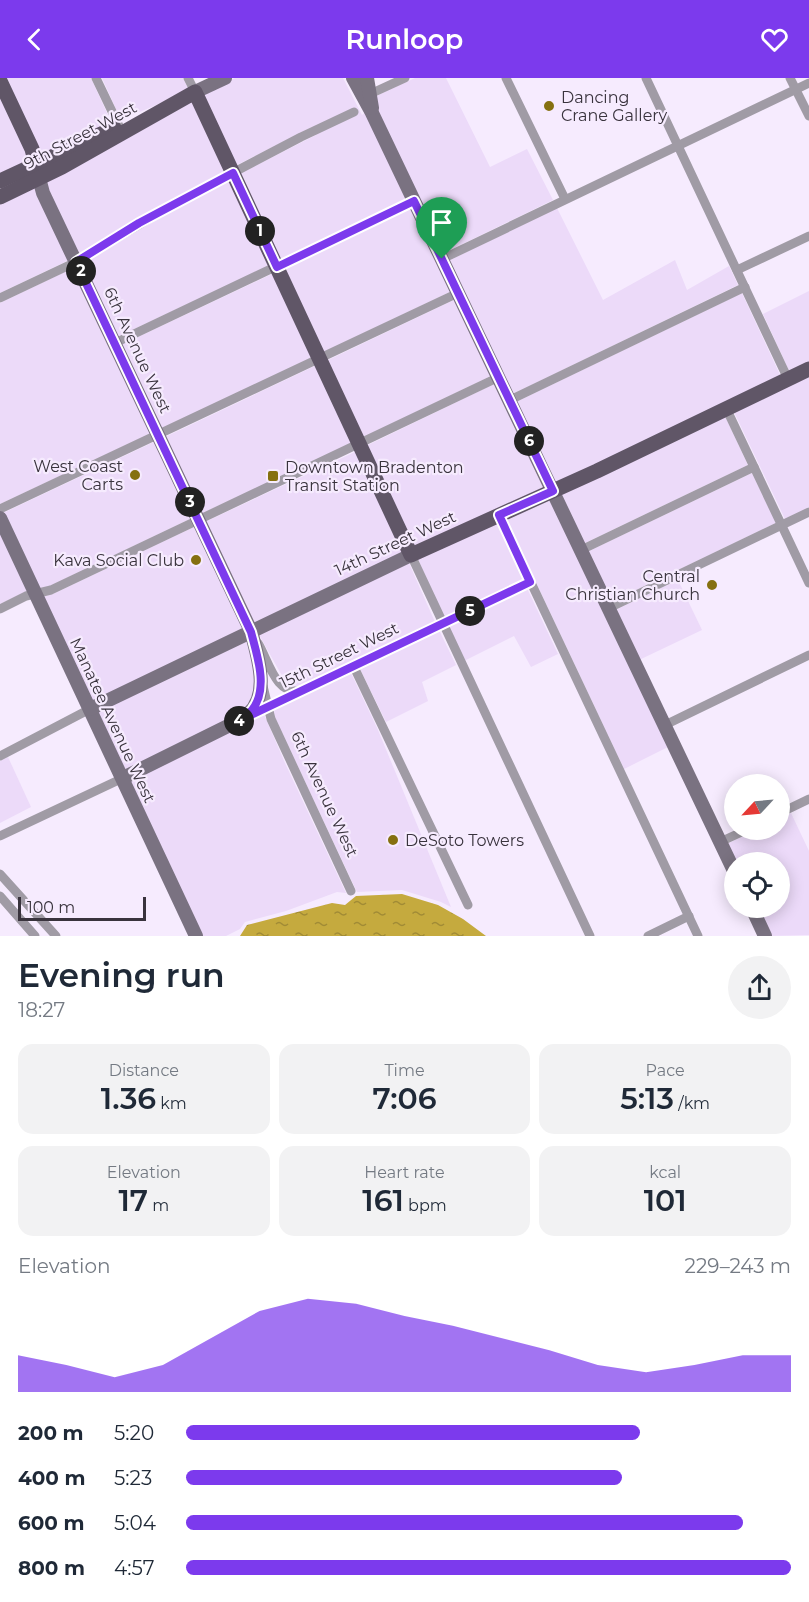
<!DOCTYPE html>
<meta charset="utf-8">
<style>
body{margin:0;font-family:Montserrat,sans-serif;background:#f2f2f3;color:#1f2937;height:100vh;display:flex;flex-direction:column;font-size:22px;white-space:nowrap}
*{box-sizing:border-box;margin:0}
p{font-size:20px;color:#747a83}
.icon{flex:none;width:33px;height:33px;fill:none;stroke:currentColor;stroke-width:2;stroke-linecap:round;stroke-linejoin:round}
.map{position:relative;height:858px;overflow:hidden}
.side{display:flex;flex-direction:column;background:#fff;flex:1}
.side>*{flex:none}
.needle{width:39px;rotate:244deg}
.fabs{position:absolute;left:724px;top:696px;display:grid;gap:12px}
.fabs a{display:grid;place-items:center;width:66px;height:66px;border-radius:50%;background:#fff;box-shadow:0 3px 15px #0003;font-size:30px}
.scale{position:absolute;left:18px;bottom:15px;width:128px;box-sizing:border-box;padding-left:6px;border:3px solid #39333d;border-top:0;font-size:16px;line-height:21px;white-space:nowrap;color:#39333d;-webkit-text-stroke:4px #f6ebfe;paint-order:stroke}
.pin{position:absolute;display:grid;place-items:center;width:51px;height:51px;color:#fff;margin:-62px -26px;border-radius:50% 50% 50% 0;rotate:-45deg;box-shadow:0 0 6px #0007}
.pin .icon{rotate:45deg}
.km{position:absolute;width:30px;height:30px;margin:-15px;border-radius:50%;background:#222;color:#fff;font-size:16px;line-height:30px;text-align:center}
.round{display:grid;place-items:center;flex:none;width:63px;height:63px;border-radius:32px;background:#f2f2f3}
.headline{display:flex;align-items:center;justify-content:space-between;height:102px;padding:0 18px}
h1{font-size:33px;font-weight:600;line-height:45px}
.metrics{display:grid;grid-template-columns:repeat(3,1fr);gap:9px;height:102px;padding:6px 18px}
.metrics div{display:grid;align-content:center;border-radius:15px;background:#f2f2f3;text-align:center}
.metrics b{font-size:30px;font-weight:600}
.metrics small{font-size:16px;font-weight:400}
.metrics p{font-size:16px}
.chart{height:168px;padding:12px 18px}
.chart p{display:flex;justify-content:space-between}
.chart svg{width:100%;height:108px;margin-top:6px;fill:#7c3aed;opacity:.7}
ul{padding:0 18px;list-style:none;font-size:20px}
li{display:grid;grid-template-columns:96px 72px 1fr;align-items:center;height:45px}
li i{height:15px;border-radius:8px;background:#7c3aed}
header{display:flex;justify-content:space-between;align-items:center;height:78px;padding:0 18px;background:#7c3aed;color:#fff;font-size:27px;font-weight:600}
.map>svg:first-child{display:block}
</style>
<header><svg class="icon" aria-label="back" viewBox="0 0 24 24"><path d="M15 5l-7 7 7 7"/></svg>Runloop<svg class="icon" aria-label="heart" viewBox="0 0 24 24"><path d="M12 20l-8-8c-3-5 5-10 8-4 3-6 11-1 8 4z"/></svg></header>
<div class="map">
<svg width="809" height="858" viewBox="0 0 809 858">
<defs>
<pattern id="water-ripples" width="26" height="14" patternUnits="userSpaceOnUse" patternTransform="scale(1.5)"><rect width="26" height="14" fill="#c5aa3e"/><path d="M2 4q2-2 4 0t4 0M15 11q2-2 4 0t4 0" fill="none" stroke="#a18b35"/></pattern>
</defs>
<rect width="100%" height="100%" fill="#f6ebfe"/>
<g fill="#ecdaf9">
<polygon points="4,0 91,0 112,46 39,80"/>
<polygon points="102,0 183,0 189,13 121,42"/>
<polygon points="235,0 343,0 362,37 366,34 407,122 280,183 239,96 316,57 312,49 235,88 202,16"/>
<polygon points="415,0 446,0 490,89 527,71 553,122 444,175 377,34 376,18"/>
<polygon points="0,15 30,84 0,99"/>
<polygon points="193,21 227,93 137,141 78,177 48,113 45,102"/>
<polygon points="230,101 271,187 117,259 82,185 141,149"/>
<polygon points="36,106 69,182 0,215 0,124"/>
<polygon points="411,130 452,213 322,275 283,191"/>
<polygon points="557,130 603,222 675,182 687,212 729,188 738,207 513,316 448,183"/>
<polygon points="73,190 152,355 0,426 0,225"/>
<polygon points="274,195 313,279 161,351 121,267"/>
<polygon points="809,213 809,286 790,295 763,236"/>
<polygon points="742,215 781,299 555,407 516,324"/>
<polygon points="456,221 493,297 362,360 326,283"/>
<polygon points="317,287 353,365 201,436 165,359"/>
<polygon points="809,296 809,429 785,441 733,332"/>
<polygon points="496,305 546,411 413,471 366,368"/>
<polygon points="724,336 748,387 583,466 559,415"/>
<polygon points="156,363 192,440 50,508 38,511 3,435"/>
<polygon points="357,373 404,475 253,547 205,444"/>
<polygon points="752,395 776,445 611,524 587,474"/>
<polygon points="550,419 670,668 624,691 505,439"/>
<polygon points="496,443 524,502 444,540 417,479"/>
<polygon points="196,448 244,552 93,625 42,519 53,516"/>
<polygon points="0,452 28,513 0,526"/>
<polygon points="408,483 435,544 305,607 291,609 286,605 258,555"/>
<polygon points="678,502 702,552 639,582 615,532"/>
<polygon points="527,510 558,576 531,589 514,558 464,583 448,548"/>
<polygon points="439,552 456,587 422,604 428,623 386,644 360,591"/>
<polygon points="247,560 255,597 255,616 245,633 125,694 97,633"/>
<polygon points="351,595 378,652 451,829 441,824 402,812 357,814 275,640 274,632"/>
<polygon points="264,636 285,685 346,815 337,814 286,833 245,844 240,851 226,858 202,858 129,702"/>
<polygon points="8,679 31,729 0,745 0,683"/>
<polygon points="791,735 809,773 809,857 770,858 757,830 780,830 780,784 736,784 727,766 756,752 780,752 780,740"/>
</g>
<polygon fill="url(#water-ripples)" points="402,816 438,827 463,841 486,858 240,858 247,847 332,825 345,827 356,818"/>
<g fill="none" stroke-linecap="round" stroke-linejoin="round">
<g stroke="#a09ba5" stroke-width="9">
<polyline points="96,0 119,48"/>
<polyline points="188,0 195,14"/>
<polyline points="506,0 565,121"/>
<polyline points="646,0 788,301"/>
<polyline points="790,0 809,38"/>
<polyline points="368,20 370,16 405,0"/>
<polyline points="442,181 809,5"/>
<polyline points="737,192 809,158"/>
<polyline points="0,220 76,184 181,122 301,59 354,34"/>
<polyline points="115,265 414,123"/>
<polyline points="510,322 745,209"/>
<polyline points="726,330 809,505"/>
<polyline points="0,431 458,215"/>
<polyline points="499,437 698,858"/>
<polyline points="581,472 754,389"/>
<polyline points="411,477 590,858"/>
<polyline points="609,530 809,434"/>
<polyline points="0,531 26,518 51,512 499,299"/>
<path d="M258,565C269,583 275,617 301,613"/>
<polyline points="354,589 468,827"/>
<polyline points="263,608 271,641 351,813"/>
<polyline points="248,639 530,504"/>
<polyline points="665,647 809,577"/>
<polyline points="0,678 90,631"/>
<polyline points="780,735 809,721"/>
<polyline points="0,758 123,700"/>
<polyline points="720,764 746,752"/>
<polyline points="0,796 56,858"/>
<polyline points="0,818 35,858"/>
<polyline points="648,858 689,838"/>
</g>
<g stroke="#7a7281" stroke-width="14">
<polyline points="353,0 372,35 735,795"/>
<polyline points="367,0 372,30"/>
<polyline points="195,14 225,0"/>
<path d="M39,100L43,115L251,553C257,577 271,616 248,636C244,640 238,643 232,646L123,700"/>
<polyline points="0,440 196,858"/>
<polyline points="90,631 411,477"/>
<polyline points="752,830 765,858"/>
</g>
<g stroke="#605667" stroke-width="15">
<polyline points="0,3 32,71 38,94"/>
<polyline points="0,103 114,50"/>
<polyline points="0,119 62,89 195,14 411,477 597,393 809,291"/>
</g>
</g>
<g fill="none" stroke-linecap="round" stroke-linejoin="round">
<defs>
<path id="route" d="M233,95L277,189L414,123L553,413L499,437L530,504L232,646C239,642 247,638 252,632C269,611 257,577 251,554L76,184L139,145Z"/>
</defs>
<use href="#route" stroke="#fff" stroke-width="12"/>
<use href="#route" stroke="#7c3aed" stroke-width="8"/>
</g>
<g fill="#857010" stroke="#f6ebfe" stroke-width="2">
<circle cx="549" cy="28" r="6"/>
<circle cx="135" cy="397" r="6"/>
<rect x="267" y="392" width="12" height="12" rx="3"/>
<circle cx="196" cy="482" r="6"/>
<circle cx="712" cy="507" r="6"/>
<circle cx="393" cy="762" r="6"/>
</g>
<g text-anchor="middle" stroke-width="4.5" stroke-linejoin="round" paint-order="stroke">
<g font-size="16" fill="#39333d" stroke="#f6ebfe" text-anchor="start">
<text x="561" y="25">Dancing<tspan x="561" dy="18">Crane Gallery</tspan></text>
<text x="123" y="394" text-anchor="end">West Coast<tspan x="123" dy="18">Carts</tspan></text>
<text x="285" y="395">Downtown Bradenton<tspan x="285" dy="18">Transit Station</tspan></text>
<text x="184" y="488" text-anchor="end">Kava Social Club</text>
<text x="700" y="504" text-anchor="end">Central<tspan x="700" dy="18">Christian Church</tspan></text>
<text x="405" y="768">DeSoto Towers</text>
</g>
<g font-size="16" fill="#39333d" stroke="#f6ebfe">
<text transform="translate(80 57) rotate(-28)" y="6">9th Street West</text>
<text transform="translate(138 272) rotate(65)" y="6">6th Avenue West</text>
<text transform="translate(395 465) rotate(-25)" y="6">14th Street West</text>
<text transform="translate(339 577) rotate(-26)" y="6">15th Street West</text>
<text transform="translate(113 642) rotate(65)" y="6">Manatee Avenue West</text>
<text transform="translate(325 716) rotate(65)" y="6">6th Avenue West</text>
</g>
</g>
</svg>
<div class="fabs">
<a><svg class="needle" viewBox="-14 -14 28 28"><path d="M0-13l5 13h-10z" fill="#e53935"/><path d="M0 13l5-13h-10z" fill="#747a83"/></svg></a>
<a><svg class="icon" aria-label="locate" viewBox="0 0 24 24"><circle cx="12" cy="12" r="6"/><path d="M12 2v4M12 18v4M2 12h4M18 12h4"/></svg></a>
</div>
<div class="scale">100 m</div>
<div class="pin" style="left:442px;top:181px;background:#1e9e55"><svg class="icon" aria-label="arrive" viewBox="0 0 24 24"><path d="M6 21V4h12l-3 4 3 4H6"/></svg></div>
<b class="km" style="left:260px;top:153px">1</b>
<b class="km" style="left:81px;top:193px">2</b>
<b class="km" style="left:190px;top:424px">3</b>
<b class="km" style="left:239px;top:643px">4</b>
<b class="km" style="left:470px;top:533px">5</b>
<b class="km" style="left:529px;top:363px">6</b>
</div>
<section class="side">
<div class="headline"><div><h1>Evening run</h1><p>18:27</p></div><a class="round"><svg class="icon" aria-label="share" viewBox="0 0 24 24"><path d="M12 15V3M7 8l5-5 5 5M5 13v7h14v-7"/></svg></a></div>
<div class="metrics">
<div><p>Distance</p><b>1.36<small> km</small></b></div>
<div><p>Time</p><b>7:06</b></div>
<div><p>Pace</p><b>5:13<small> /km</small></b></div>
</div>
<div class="metrics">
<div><p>Elevation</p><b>17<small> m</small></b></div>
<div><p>Heart rate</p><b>161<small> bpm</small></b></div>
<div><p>kcal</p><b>101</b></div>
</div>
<div class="chart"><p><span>Elevation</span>229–243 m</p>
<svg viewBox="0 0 160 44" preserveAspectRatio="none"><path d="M0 44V29L10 33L20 38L30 33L40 22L50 11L60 6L70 8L80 13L90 17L100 22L110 27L120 33L130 36L140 33L150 29L160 29V44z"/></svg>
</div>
<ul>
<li><b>200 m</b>5:20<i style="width:75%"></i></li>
<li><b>400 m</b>5:23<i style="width:72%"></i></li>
<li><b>600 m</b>5:04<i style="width:92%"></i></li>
<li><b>800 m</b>4:57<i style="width:100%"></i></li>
</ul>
</section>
